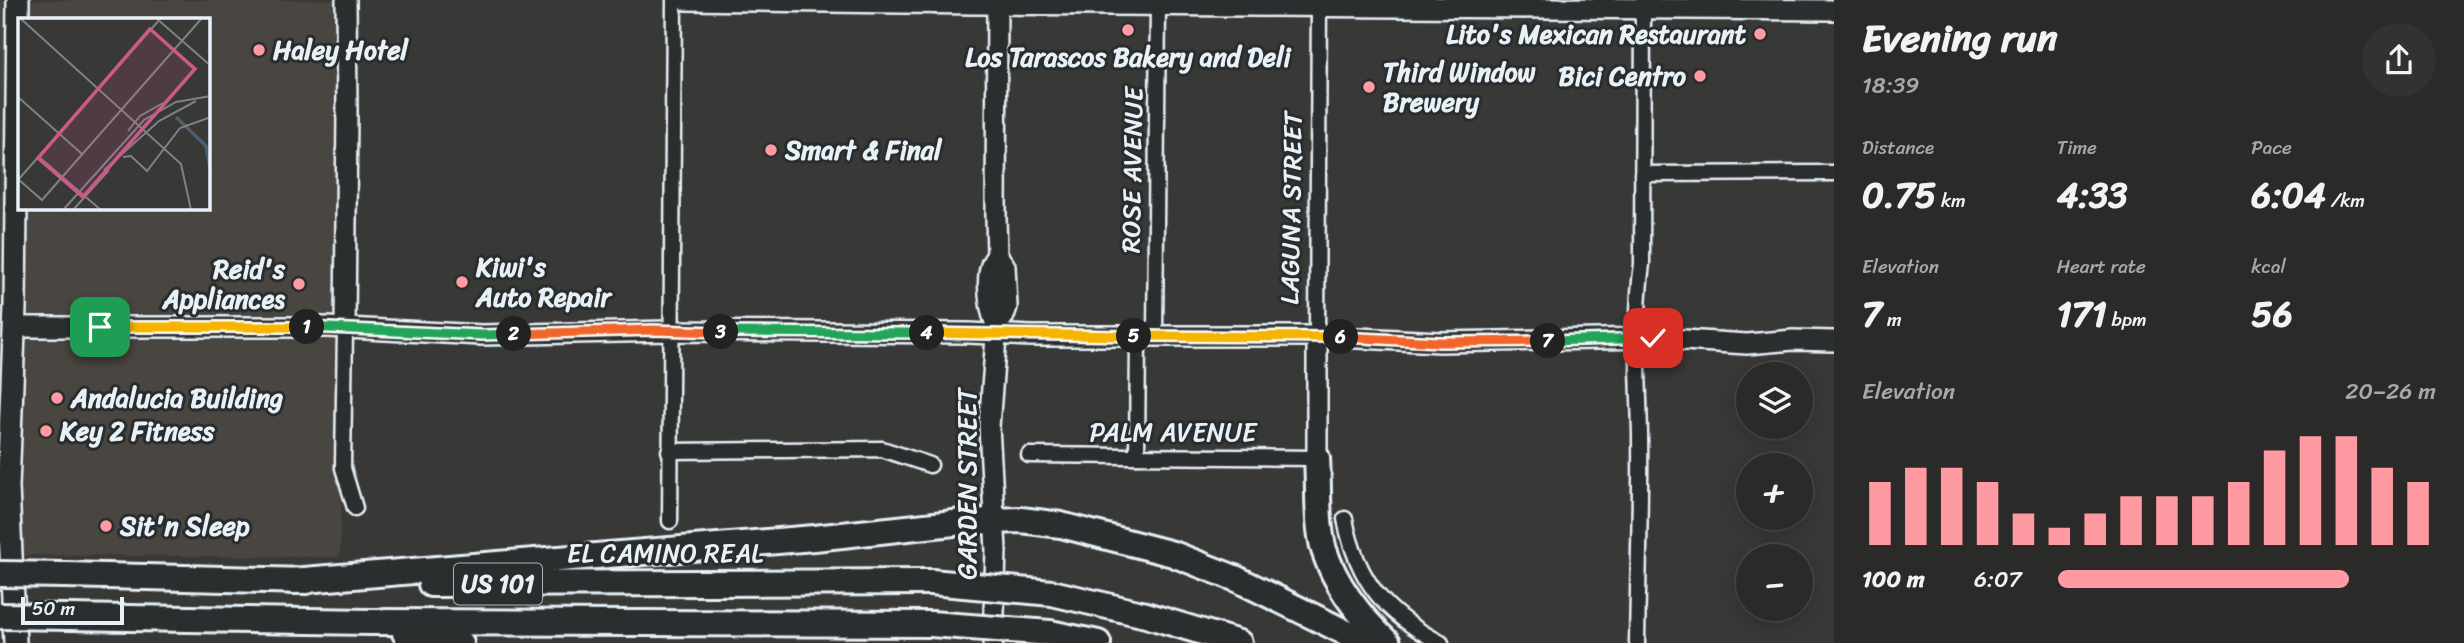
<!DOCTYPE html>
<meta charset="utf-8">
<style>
body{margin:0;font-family:Sriracha,sans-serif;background:#323230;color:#f1f3f6;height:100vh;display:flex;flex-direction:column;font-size:26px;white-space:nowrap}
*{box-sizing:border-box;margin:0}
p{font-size:23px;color:#a5a7a8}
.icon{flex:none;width:38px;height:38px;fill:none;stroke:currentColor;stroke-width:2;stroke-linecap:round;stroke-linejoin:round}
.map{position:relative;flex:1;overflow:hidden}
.panel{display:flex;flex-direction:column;background:#2a2a28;width:630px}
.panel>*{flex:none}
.tools{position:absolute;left:1736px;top:362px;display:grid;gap:14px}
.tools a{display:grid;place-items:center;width:77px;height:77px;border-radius:50%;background:#2a2a28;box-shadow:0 4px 18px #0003,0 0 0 2px #464645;font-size:35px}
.scale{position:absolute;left:21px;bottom:18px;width:103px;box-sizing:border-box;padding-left:7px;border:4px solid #e8f1f8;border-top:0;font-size:19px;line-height:24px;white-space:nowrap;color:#e8f1f8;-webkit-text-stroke:5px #2a2d2e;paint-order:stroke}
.pin{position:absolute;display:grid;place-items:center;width:60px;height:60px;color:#fff;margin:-30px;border-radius:14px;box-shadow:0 4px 10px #0006}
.km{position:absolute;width:35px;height:35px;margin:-18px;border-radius:50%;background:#222;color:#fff;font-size:19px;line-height:35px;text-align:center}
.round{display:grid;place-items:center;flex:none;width:74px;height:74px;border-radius:37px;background:#323230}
.overview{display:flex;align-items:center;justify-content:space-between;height:119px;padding:0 28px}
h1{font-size:38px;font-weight:700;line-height:52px}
.figures{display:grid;grid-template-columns:repeat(3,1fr);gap:10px;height:119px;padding:7px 28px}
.figures div{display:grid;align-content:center}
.figures b{font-size:35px;font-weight:700}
.figures small{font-size:19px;font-weight:400}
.figures p{font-size:19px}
.chart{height:196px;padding:14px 28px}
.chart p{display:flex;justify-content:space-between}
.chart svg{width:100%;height:126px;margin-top:7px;stroke:#ff9aa2;stroke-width:6}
ul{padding:0 28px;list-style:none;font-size:23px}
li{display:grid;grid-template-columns:112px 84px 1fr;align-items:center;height:52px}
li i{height:18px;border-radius:9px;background:#ff9aa2}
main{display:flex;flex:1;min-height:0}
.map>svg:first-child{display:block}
</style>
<main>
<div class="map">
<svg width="1834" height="643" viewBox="0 0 1834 643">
<rect width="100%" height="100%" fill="#383836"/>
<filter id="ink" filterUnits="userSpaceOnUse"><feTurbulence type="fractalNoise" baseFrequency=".0143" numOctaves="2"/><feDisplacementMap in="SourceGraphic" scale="14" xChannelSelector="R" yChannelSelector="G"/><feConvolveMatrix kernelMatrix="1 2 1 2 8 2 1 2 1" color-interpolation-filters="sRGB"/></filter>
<g filter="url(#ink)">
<path fill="#494540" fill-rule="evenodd" d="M0,0H352L340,557L0,555ZM19,19H208V208H19Z"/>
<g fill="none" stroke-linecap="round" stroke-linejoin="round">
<defs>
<g id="street">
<polyline points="1642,174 1834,173"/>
<polyline points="345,328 343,468 355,508"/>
<polyline points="1155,336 1158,5"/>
<polyline points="1317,336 1319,0"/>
<polyline points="669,451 882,449 930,465"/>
<polyline points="1029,455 1317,458"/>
<polyline points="1137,456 1138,336"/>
<path d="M1345,519C1357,581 1385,614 1441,643"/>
<polyline points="670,521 674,0"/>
<path d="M1637,643C1638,574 1641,504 1640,435C1639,378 1634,320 1642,264L1643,1"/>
</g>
<g id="secondary">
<polyline points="686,0 974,4 1834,10"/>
<path d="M997,325C989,313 986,279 991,265C992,261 995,258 997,255"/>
<polyline points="15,327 327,327 482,335 670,331 969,333 1031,336 1317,336 1440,342 1653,338 1747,344 1793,340 1834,341"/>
<polyline points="345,328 347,112 346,0"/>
<polyline points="1317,458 1317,336"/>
<polyline points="993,643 996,550 989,426 997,325 1004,316 1007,307 1005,266 997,255 996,218 997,0"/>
</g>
<polyline id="primary" points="15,643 8,487 15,307 18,0"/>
<g id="highway">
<path d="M1317,458C1319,487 1316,522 1324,550C1336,586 1361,618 1388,643"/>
<polyline points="66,575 307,581"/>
<polyline points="292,581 814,538 963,522 1021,520 1061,525 1173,554 1237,579 1367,643"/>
<polyline points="431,584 931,582"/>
<polyline points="1052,593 1146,615 1239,643"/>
<polyline points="68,617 371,622 931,624"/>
<polyline points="405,633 461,643"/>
<polyline points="1050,633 1098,643"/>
</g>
</defs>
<use href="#street" stroke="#e8f1f8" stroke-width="19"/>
<use href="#secondary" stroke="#e8f1f8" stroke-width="24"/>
<use href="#primary" stroke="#e8f1f8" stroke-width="26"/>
<use href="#highway" stroke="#e8f1f8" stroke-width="30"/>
<use href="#street" stroke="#2a2d2e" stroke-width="14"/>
<use href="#secondary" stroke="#2a2d2e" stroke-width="19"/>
<use href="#primary" stroke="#2a2d2e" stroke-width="21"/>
<use href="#highway" stroke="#2a2d2e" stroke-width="24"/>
<defs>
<g id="highway-bridge">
<polyline points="0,574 66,575"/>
<polyline points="931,582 1052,593"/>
<polyline points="0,616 68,617"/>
<polyline points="931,624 1050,633"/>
</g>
</defs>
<use href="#highway-bridge" stroke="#e8f1f8" stroke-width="30" stroke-linecap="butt"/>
<use href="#highway-bridge" stroke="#2a2d2e" stroke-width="24"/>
</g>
</g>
<g fill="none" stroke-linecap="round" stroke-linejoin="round" filter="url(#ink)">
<defs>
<polyline id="split-1" points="100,327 307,327"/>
<polyline id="split-2" points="307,327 482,335 514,334"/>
<polyline id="split-3" points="514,334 653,330 721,332"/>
<polyline id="split-4" points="721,332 927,333"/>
<polyline id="split-5" points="927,333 1134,336"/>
<polyline id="split-6" points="1134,336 1341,337"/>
<polyline id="split-7" points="1341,337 1440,342 1548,341"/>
<polyline id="split-8" points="1548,341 1653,338"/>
</defs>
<use href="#split-1" stroke="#fff" stroke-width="14"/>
<use href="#split-2" stroke="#fff" stroke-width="14"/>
<use href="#split-3" stroke="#fff" stroke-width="14"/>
<use href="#split-4" stroke="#fff" stroke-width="14"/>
<use href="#split-5" stroke="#fff" stroke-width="14"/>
<use href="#split-6" stroke="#fff" stroke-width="14"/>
<use href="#split-7" stroke="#fff" stroke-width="14"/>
<use href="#split-8" stroke="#fff" stroke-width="14"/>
<use href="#split-1" stroke="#f5b400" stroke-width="9"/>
<use href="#split-2" stroke="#22a559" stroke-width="9"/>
<use href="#split-3" stroke="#f0652b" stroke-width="9"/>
<use href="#split-4" stroke="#22a559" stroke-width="9"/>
<use href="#split-5" stroke="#f5b400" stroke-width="9"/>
<use href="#split-6" stroke="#f5b400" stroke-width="9"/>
<use href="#split-7" stroke="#f0652b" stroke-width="9"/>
<use href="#split-8" stroke="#22a559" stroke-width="9"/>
</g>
<g fill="#ff9aa2" stroke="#2a2d2e" stroke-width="2.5">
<circle cx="1128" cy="30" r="7"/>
<circle cx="1760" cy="34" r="7"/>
<circle cx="259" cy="50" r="7"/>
<circle cx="1700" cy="76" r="7"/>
<circle cx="1369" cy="87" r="7"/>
<circle cx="771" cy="150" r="7"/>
<circle cx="462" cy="282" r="7"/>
<circle cx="299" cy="284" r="7"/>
<circle cx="57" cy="398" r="7"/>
<circle cx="46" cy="431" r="7"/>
<circle cx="106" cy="526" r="7"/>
</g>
<g text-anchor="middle" stroke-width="6" stroke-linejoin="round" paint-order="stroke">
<rect fill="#2a2d2e" stroke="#afb6bb" stroke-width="2" x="454" y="563.5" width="88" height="41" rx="5"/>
<g font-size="24" font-weight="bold" fill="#e8f1f8">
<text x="498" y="592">US 101</text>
</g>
<g font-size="26" font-weight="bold" fill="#e8f1f8" stroke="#2a2d2e" text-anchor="start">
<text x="1746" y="43" text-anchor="end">Lito's Mexican Restaurant</text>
<text x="273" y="59">Haley Hotel</text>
<text x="1128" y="66" text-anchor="middle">Los Tarascos Bakery and Deli</text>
<text x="1383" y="81">Third Window<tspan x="1383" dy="30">Brewery</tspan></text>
<text x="1686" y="85" text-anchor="end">Bici Centro</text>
<text x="785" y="159">Smart &amp; Final</text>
<text x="476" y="276">Kiwi's<tspan x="476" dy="30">Auto Repair</tspan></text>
<text x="285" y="278" text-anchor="end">Reid's<tspan x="285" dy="30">Appliances</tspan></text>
<text x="71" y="407">Andalucia Building</text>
<text x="60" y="440">Key 2 Fitness</text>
<text x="120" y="535">Sit'n Sleep</text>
</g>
<g font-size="26" fill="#e8f1f8" stroke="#2a2d2e">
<text transform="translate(1132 170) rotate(-89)" y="9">ROSE AVENUE</text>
<text transform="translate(1291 208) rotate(-89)" y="9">LAGUNA STREET</text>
<text x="1173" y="441">PALM AVENUE</text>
<text transform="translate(967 484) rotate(-90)" y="9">GARDEN STREET</text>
<text x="665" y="562">EL CAMINO REAL</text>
</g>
</g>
<g transform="translate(18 18)">
<rect width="192" height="192" fill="#383836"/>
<path fill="none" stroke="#4d6070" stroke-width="3.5" d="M158,99L188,128L193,156"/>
<path fill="none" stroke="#7e8284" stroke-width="2" d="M2,0L163,146L173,192M138,0L193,48M81,70L143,0M0,79L64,136M104,91L184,0M110,113L122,98L145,85M21,139L83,192M105,139L113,138L129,153L162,110L193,99M86,152L141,103L178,83M0,161L24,182L104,91M0,162L81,70M45,192L126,102L158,84L193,78M55,192L91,152"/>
<path fill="#cd598a" fill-opacity="0.15" stroke="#cd598a" stroke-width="3.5" d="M132,11L177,51L65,179L20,140Z"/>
<rect width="192" height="192" fill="none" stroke="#e8f1f8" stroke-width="3.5"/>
</g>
</svg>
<div class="tools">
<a><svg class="icon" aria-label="layers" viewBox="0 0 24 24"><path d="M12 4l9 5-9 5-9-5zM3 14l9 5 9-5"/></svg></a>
<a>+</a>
<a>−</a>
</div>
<div class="scale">50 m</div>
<div class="pin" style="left:100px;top:327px;background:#1e9e55"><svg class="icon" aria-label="arrive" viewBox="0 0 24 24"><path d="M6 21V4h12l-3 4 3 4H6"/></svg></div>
<div class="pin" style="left:1653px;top:338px;background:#d93025"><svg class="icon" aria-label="check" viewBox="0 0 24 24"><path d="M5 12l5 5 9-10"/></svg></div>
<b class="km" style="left:307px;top:327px">1</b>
<b class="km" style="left:514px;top:334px">2</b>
<b class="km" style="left:721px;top:332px">3</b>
<b class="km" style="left:927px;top:333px">4</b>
<b class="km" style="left:1134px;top:336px">5</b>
<b class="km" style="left:1341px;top:337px">6</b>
<b class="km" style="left:1548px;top:341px">7</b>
</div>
<section class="panel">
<div class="overview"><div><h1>Evening run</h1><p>18:39</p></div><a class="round"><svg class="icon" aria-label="share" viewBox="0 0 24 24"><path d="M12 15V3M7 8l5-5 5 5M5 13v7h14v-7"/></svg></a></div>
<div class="figures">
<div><p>Distance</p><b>0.75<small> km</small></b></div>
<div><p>Time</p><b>4:33</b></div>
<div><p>Pace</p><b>6:04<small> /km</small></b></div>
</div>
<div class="figures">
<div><p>Elevation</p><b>7<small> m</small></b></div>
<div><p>Heart rate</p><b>171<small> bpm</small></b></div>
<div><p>kcal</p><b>56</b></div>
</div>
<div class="chart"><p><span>Elevation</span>20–26 m</p>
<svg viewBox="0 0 160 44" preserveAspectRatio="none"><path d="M5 44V22M15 44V17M25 44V17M35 44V22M45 44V33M55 44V38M65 44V33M75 44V27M85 44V27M95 44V27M105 44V22M115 44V11M125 44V6M135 44V6M145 44V17M155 44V22"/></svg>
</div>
<ul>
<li><b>100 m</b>6:07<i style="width:77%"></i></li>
</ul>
</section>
</main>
